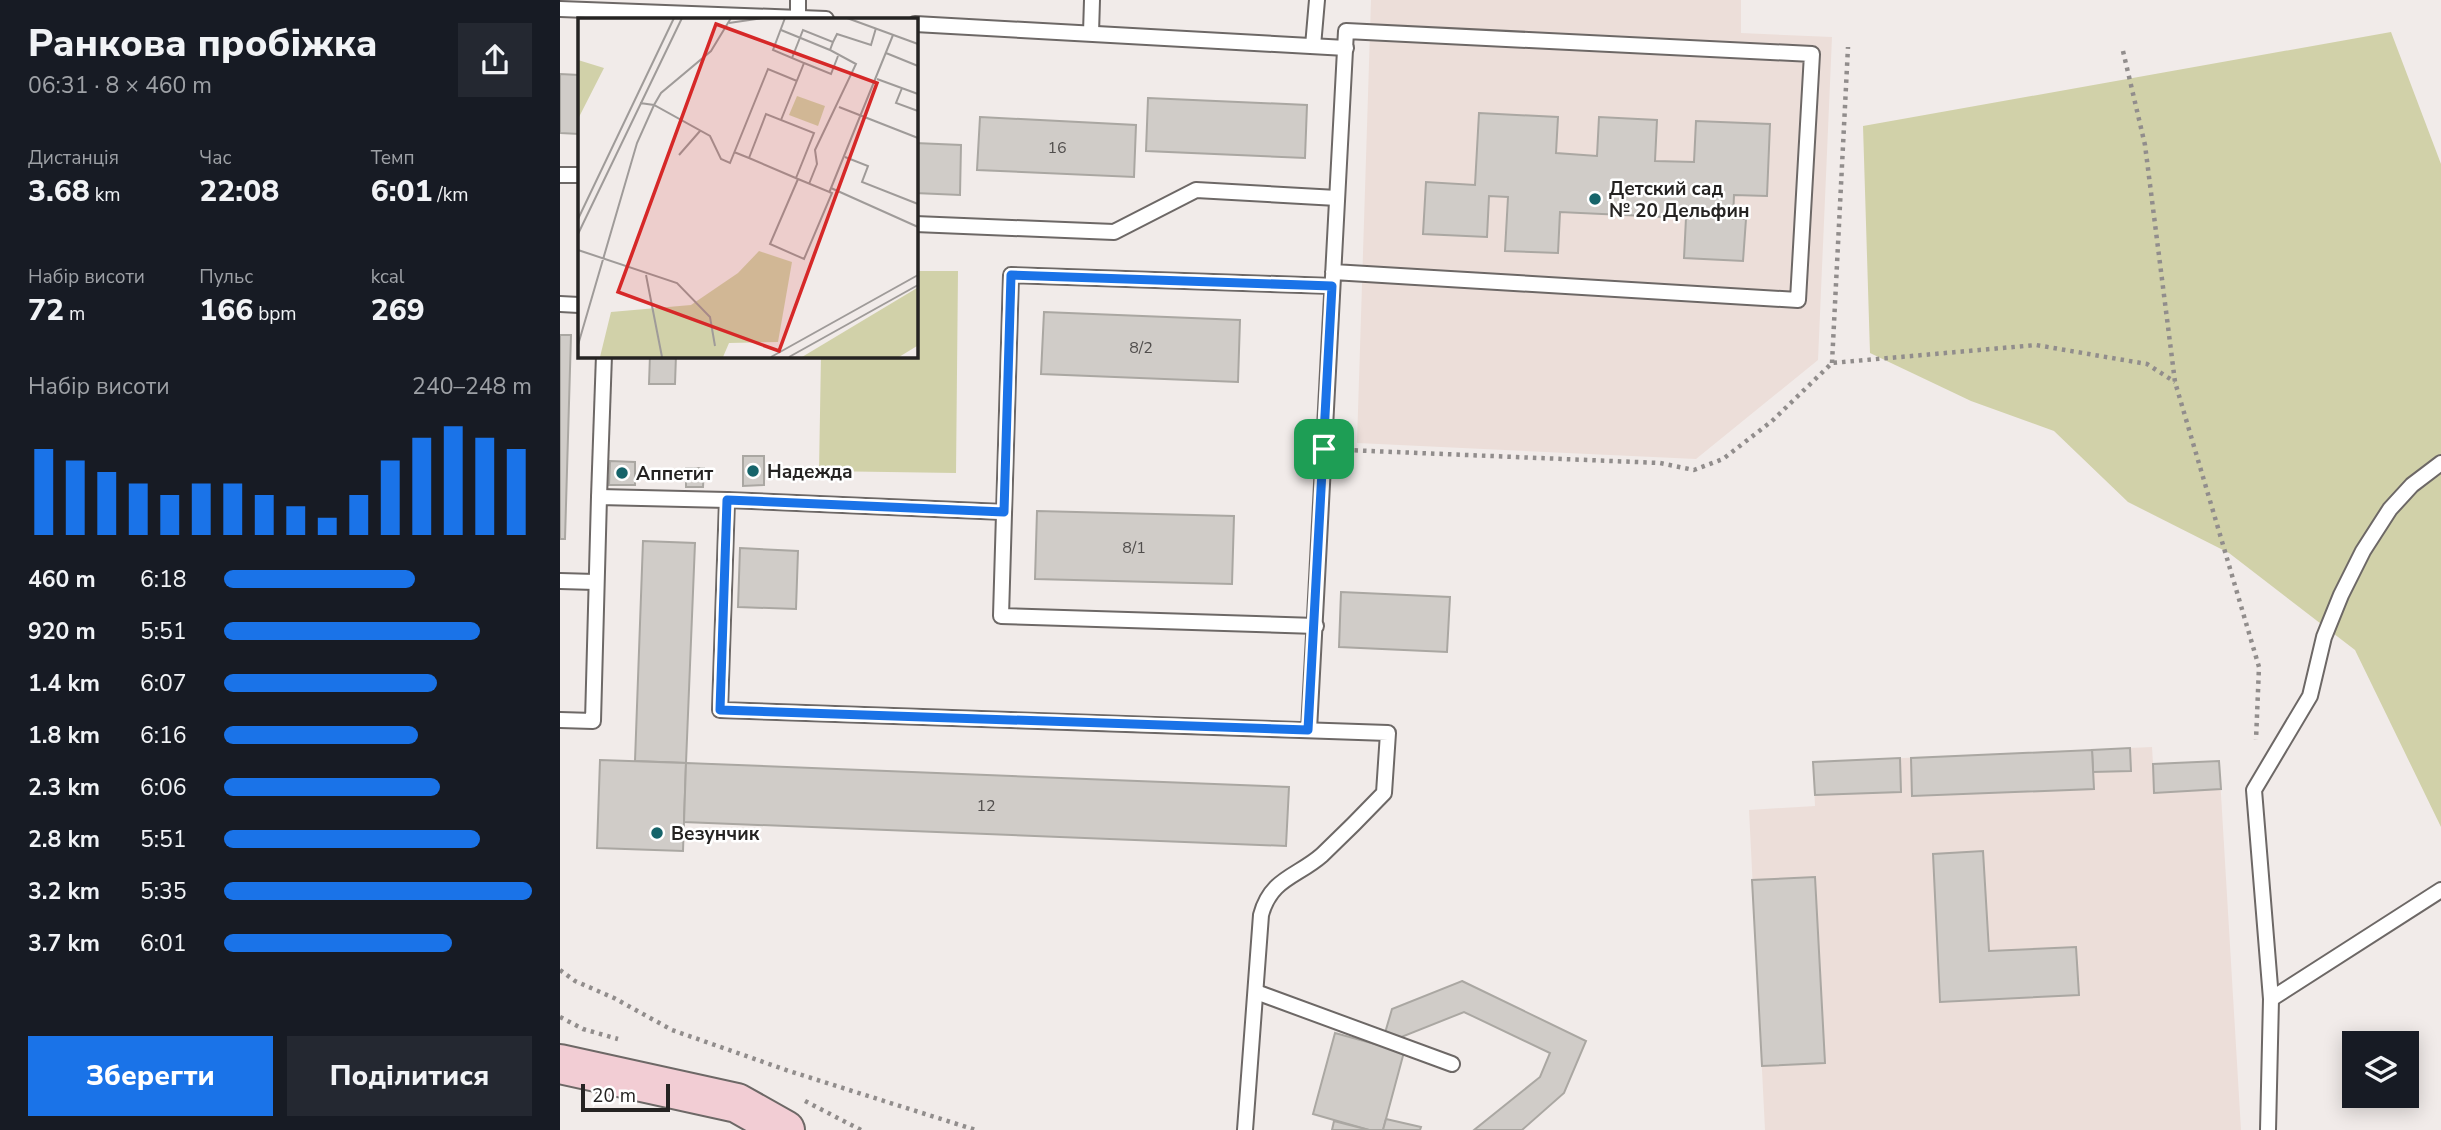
<!DOCTYPE html>
<html lang="uk">
<meta charset="utf-8">
<style>
body{margin:0;font-family:"Nunito Sans",sans-serif;background:#242831;color:#f1f3f6;height:100vh;display:flex;flex-direction:column;font-size:26px;white-space:nowrap}
*{box-sizing:border-box;margin:0}
p{font-size:23px;color:#9ea1a6}
.icon{flex:none;width:38px;height:38px;fill:none;stroke:currentColor;stroke-width:2;stroke-linecap:round;stroke-linejoin:round}
.map{position:relative;flex:1;overflow:hidden}
.panel{display:flex;flex-direction:column;background:#171b24;width:560px}
.panel>*{flex:none}
.fabs{position:absolute;left:1782px;top:1031px;display:grid;gap:14px}
.fabs a{display:grid;place-items:center;width:77px;height:77px;border-radius:0px;background:#171b24;box-shadow:0 4px 18px #0003;font-size:35px}
.scale{position:absolute;left:21px;bottom:18px;width:89px;box-sizing:border-box;padding-left:7px;border:4px solid #252322;border-top:0;font-size:19px;line-height:24px;white-space:nowrap;color:#252322;-webkit-text-stroke:5px #fff;paint-order:stroke}
.pin{position:absolute;display:grid;place-items:center;width:60px;height:60px;color:#fff;margin:-30px;border-radius:14px;box-shadow:0 4px 10px #0006}
.round{display:grid;place-items:center;flex:none;width:74px;height:74px;border-radius:0px;background:#242831}
.headline{display:flex;align-items:center;justify-content:space-between;height:119px;padding:0 28px}
h1{font-size:38px;font-weight:800;line-height:52px}
.stats{display:grid;grid-template-columns:repeat(3,1fr);gap:10px;height:119px;padding:7px 28px}
.stats div{display:grid;align-content:center}
.stats b{font-size:30px;font-weight:800}
.stats small{font-size:19px;font-weight:400}
.stats p{font-size:19px}
.chart{height:196px;padding:14px 28px}
.chart p{display:flex;justify-content:space-between}
.chart svg{width:100%;height:126px;margin-top:7px;stroke:#1a73e8;stroke-width:6}
.action{display:flex;gap:14px;margin-top:auto;padding:14px 28px}
.action a{flex:1;height:80px;border-radius:0px;background:#1a73e8;color:#fff;font-size:28px;font-weight:800;line-height:80px;text-align:center}
.action a+a{background:#242831;color:#f1f3f6}
ul{padding:0 28px;list-style:none;font-size:23px}
li{display:grid;grid-template-columns:112px 84px 1fr;align-items:center;height:52px}
li i{height:18px;border-radius:9px;background:#1a73e8}
main{display:flex;flex:1;min-height:0}
.map>svg:first-child{display:block}
</style>
<main>
<section class="panel">
<div class="headline"><div><h1>Ранкова пробіжка</h1><p>06:31 · 8 × 460 m</p></div><a class="round"><svg class="icon" aria-label="share" viewBox="0 0 24 24"><path d="M12 15V3M7 8l5-5 5 5M5 13v7h14v-7"/></svg></a></div>
<div class="stats">
<div><p>Дистанція</p><b>3.68<small> km</small></b></div>
<div><p>Час</p><b>22:08</b></div>
<div><p>Темп</p><b>6:01<small> /km</small></b></div>
</div>
<div class="stats">
<div><p>Набір висоти</p><b>72<small> m</small></b></div>
<div><p>Пульс</p><b>166<small> bpm</small></b></div>
<div><p>kcal</p><b>269</b></div>
</div>
<div class="chart"><p><span>Набір висоти</span>240–248 m</p>
<svg viewBox="0 0 160 44" preserveAspectRatio="none"><path d="M5 44V14M15 44V18M25 44V22M35 44V26M45 44V30M55 44V26M65 44V26M75 44V30M85 44V34M95 44V38M105 44V30M115 44V18M125 44V10M135 44V6M145 44V10M155 44V14"/></svg>
</div>
<ul>
<li><b>460 m</b>6:18<i style="width:62%"></i></li>
<li><b>920 m</b>5:51<i style="width:83%"></i></li>
<li><b>1.4 km</b>6:07<i style="width:69%"></i></li>
<li><b>1.8 km</b>6:16<i style="width:63%"></i></li>
<li><b>2.3 km</b>6:06<i style="width:70%"></i></li>
<li><b>2.8 km</b>5:51<i style="width:83%"></i></li>
<li><b>3.2 km</b>5:35<i style="width:100%"></i></li>
<li><b>3.7 km</b>6:01<i style="width:74%"></i></li>
</ul>
<div class="action"><a>Зберегти</a><a>Поділитися</a></div>
</section>
<div class="map">
<svg width="1881" height="1130" viewBox="0 0 1881 1130">
<rect width="100%" height="100%" fill="#f1ebe9"/>
<g fill="#ecded9">
<polygon points="811,0 1181,0 1181,33 1272,37 1258,360 1136,459 797,443"/>
<polygon points="1592,747 1593,764 1659,761 1681,1130 1205,1130 1189,810 1255,806 1253,762"/>
</g>
<g fill="#d1d1a9">
<polygon points="1831,32 1881,164 1881,827 1795,650 1669,553 1568,502 1494,431 1411,401 1310,353 1303,126"/>
<polygon points="355,271 398,271 396,473 259,471 261,355 355,355"/>
</g>
<g fill="#d0ccc8" stroke="#aaa7a2" stroke-width="2">
<polygon points="0,74 19,75 19,134 0,133"/>
<polygon points="588,98 747,105 745,158 586,151"/>
<polygon points="919,113 998,117 996,153 1037,156 1039,117 1097,120 1095,161 1134,162 1136,121 1210,124 1207,196 1174,195 1173,219 1186,219 1183,261 1124,258 1126,218 1000,212 998,253 945,251 948,197 929,196 927,237 863,234 866,182 915,185"/>
<polygon points="420,117 576,125 574,177 417,170"/>
<polygon points="355,143 401,145 400,195 355,193"/>
<polygon points="484,312 680,320 678,382 481,374"/>
<polygon points="0,335 11,335 5,539 0,539"/>
<polygon points="90,355 116,355 115,384 89,384"/>
<polygon points="183,456 204,456 204,485 183,486"/>
<polygon points="50,461 75,462 75,485 49,485"/>
<polygon points="126,468 144,468 143,487 126,487"/>
<polygon points="477,511 674,516 672,584 475,579"/>
<polygon points="83,541 135,543 126,763 75,761"/>
<polygon points="180,548 238,551 236,609 178,607"/>
<polygon points="781,592 890,597 887,652 779,647"/>
<polygon points="1570,748 1571,771 1533,772 1532,750"/>
<polygon points="1532,750 1534,789 1352,796 1351,758"/>
<polygon points="1340,758 1341,792 1255,795 1253,762"/>
<polygon points="40,760 126,763 123,851 37,848"/>
<polygon points="1659,761 1661,789 1594,793 1593,764"/>
<polygon points="126,763 729,787 726,846 124,822"/>
<polygon points="1423,851 1429,951 1516,947 1519,995 1380,1002 1373,854"/>
<polygon points="1255,877 1265,1063 1202,1066 1192,880"/>
<polygon points="902,981 1026,1041 1004,1093 962,1130 914,1130 980,1077 990,1053 904,1012 839,1038 825,1033 832,1009"/>
<polygon points="775,1033 844,1052 823,1130 809,1130 753,1114"/>
<polygon points="826,1119 861,1127 860,1130 823,1130"/>
<polygon points="774,1121 809,1130 772,1130"/>
</g>
<g fill="none" stroke-linecap="round" stroke-linejoin="round">
<defs>
<g id="lane">
<polyline points="0,9 266,19"/>
<polyline points="238,19 238,0"/>
<polyline points="355,24 786,48"/>
<polyline points="531,33 532,0"/>
<polyline points="753,46 757,0"/>
<polyline points="0,175 19,175"/>
<polyline points="355,224 554,232 636,190 777,198"/>
<polyline points="0,304 19,305"/>
<polyline points="39,497 44,355"/>
<path d="M167,500L160,710L828,733L824,793C804,814 783,835 762,855C737,877 711,878 701,915L685,1130"/>
<polyline points="0,581 35,582"/>
<polyline points="756,626 441,616 451,275 772,286"/>
<polyline points="0,720 33,721 39,497 167,500 444,512"/>
<polyline points="749,730 786,31 1252,54 1238,300 773,272"/>
<polyline points="696,992 892,1064"/>
<polyline points="1711,999 1881,890"/>
<polyline points="1708,1130 1711,999 1694,790 1750,696 1764,637 1781,595 1803,551 1830,509 1852,485 1881,463"/>
</g>
<polyline id="secondary" points="0,1064 177,1103 225,1130"/>
</defs>
<use href="#lane" stroke="#6d6866" stroke-width="18"/>
<use href="#secondary" stroke="#6d6866" stroke-width="42"/>
<g stroke="#918d8c" stroke-width="4.5" stroke-dasharray="3.5 5" stroke-linecap="butt">
<polyline points="1563,51 1585,145 1615,382 1699,667 1696,740"/>
<polyline points="1272,363 1288,47"/>
<polyline points="786,450 1100,463 1134,470 1163,459 1212,421 1272,363 1476,345 1587,364 1615,382"/>
<polyline points="0,970 15,981 54,998 112,1030 229,1071 416,1130"/>
<polyline points="0,1017 23,1029 58,1039"/>
<polyline points="245,1101 301,1130"/>
</g>
<use href="#lane" stroke="#fff" stroke-width="14"/>
<use href="#secondary" stroke="#f2cdd4" stroke-width="38"/>
</g>
<g fill="none" stroke-linecap="round" stroke-linejoin="round">
<defs>
<polygon id="route" points="451,275 772,286 748,730 160,710 167,500 444,512"/>
</defs>
<use href="#route" stroke="#fff" stroke-width="14"/>
<use href="#route" stroke="#1a73e8" stroke-width="9"/>
</g>
<g fill="#16646a" stroke="#fff" stroke-width="2.5">
<circle cx="1035" cy="199" r="7"/>
<circle cx="193" cy="471" r="7"/>
<circle cx="62" cy="473" r="7"/>
<circle cx="97" cy="833" r="7"/>
</g>
<g text-anchor="middle" stroke-width="5" stroke-linejoin="round" paint-order="stroke">
<g font-size="16" fill="#504d4c">
<text x="497" y="153">16</text>
<text x="581" y="353">8/2</text>
<text x="574" y="553">8/1</text>
<text x="426" y="811">12</text>
</g>
<g font-size="19" font-weight="bold" fill="#252322" stroke="#fff" text-anchor="start">
<text x="1049" y="195">Детский сад<tspan x="1049" dy="22">№ 20 Дельфин</tspan></text>
<text x="207" y="478">Надежда</text>
<text x="76" y="480">Аппетит</text>
<text x="111" y="840">Везунчик</text>
</g>
</g>
<g transform="translate(18 18)">
<rect width="340" height="340" fill="#f1ebe9"/>
<path d="M0,42L26,50L0,101ZM219,78L247,88L240,108L211,97ZM181,233L214,244L200,324L151,325L145,339H22L33,294L113,287L160,255ZM339,270V328L321,339H224Z" fill="#d1d1a9"/>
<path fill="none" stroke="#9f9b99" stroke-width="2" d="M269,0L340,26M151,5L185,0M203,12L252,32M255,24L259,16L293,27L298,10M308,35L340,48M214,40L225,12L255,24L252,32L278,46L237,132L239,146L231,166M226,45L253,56L260,38M299,61L340,76M324,70L318,85L340,93M62,85L76,87L132,118L143,141L152,145L190,51L219,63M261,89L340,120M203,102L226,45L195,32L207,0M156,134L171,140L220,161L254,175L226,241L192,226L220,161M101,137L122,113M267,139L290,148L284,164L340,186M171,140L188,96L236,115L218,160M253,170L340,209M251,175L315,17M0,201L96,0M0,216L104,0M0,232L99,265L132,299L137,328M68,257L84,339M0,327L59,125L76,87L83,75L133,33L153,0M193,339L340,257M211,339L340,267"/>
<path fill="#d62828" fill-opacity="0.15" stroke="#d62828" stroke-width="3.5" d="M138,6L299,65L201,333L40,274Z"/>
<rect width="340" height="340" fill="none" stroke="#252322" stroke-width="3.5"/>
</g>
</svg>
<div class="fabs">
<a><svg class="icon" aria-label="layers" viewBox="0 0 24 24"><path d="M12 4l9 5-9 5-9-5zM3 14l9 5 9-5"/></svg></a>
</div>
<div class="scale">20 m</div>
<div class="pin" style="left:764px;top:449px;background:#1e9e55"><svg class="icon" aria-label="arrive" viewBox="0 0 24 24"><path d="M6 21V4h12l-3 4 3 4H6"/></svg></div>
</div>
</main>
